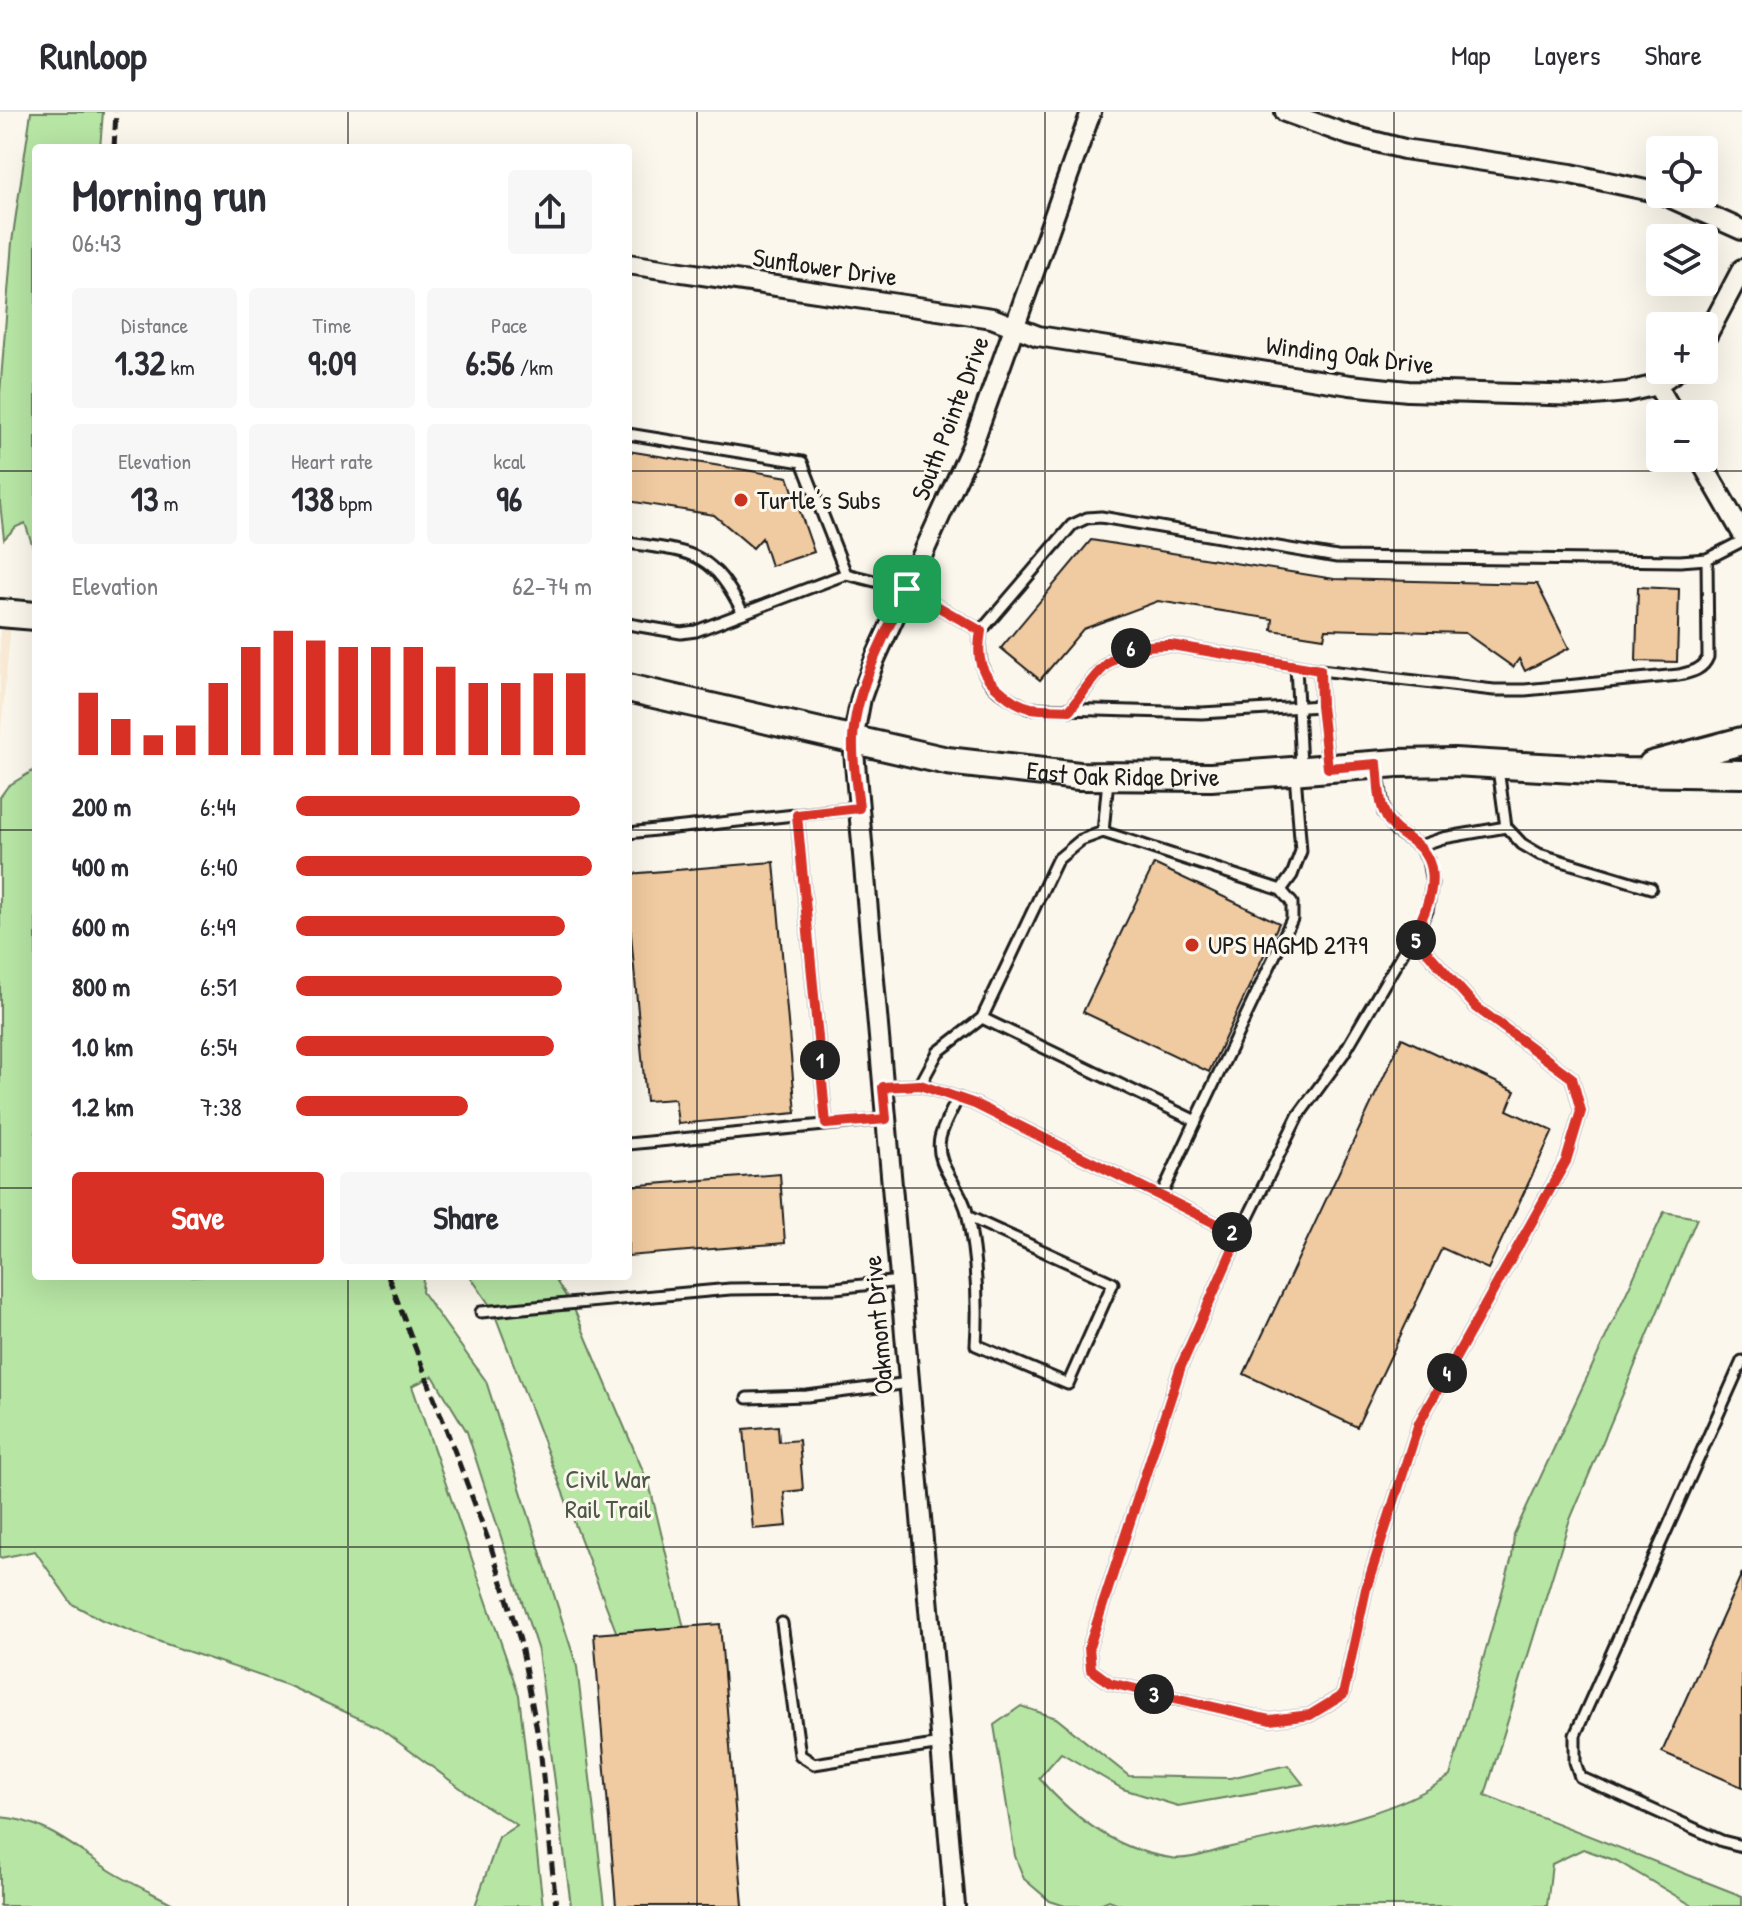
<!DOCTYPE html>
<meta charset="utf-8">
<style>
body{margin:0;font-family:"Patrick Hand",sans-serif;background:#f7f7f7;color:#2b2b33;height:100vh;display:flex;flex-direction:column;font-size:30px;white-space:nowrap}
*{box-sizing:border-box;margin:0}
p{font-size:26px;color:#7c7c81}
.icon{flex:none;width:44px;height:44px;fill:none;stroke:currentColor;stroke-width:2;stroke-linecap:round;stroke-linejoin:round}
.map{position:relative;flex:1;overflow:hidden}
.panel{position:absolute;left:32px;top:32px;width:600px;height:1136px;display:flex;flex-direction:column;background:#fff;border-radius:8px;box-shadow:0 8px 32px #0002}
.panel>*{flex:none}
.controls{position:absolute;left:1646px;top:24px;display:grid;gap:16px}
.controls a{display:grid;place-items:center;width:72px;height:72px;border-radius:8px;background:#fff;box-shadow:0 8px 32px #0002;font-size:40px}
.pin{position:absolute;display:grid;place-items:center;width:68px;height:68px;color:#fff;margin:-34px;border-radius:16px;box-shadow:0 4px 12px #0006}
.km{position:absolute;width:40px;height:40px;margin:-20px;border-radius:50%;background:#222;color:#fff;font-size:22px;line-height:40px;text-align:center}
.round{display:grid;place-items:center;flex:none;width:84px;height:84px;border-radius:8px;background:#f7f7f7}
.overview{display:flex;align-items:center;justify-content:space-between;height:136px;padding:0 40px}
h1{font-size:44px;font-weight:700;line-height:60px}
.figures{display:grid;grid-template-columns:repeat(3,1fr);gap:12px;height:136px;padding:8px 40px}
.figures div{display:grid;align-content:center;border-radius:8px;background:#f7f7f7;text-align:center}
.figures b{font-size:34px;font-weight:700}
.figures small{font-size:22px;font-weight:400}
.figures p{font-size:22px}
.chart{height:224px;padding:16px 40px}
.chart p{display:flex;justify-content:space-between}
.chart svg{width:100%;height:144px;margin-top:8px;stroke:#d93025;stroke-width:6}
.button{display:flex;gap:16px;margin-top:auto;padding:16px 40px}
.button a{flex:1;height:92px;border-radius:8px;background:#d93025;color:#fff;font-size:32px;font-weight:700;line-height:92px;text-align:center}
.button a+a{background:#f7f7f7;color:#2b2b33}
ul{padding:0 40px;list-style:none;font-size:26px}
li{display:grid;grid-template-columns:128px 96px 1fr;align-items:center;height:60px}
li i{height:20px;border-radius:10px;background:#d93025}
header{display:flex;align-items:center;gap:48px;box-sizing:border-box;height:112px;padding:0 40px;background:#fff;border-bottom:2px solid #e1e1e2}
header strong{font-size:38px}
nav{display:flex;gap:44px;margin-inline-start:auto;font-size:28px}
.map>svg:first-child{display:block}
</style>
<header>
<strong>Runloop</strong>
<nav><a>Map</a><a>Layers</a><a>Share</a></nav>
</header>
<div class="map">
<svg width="1742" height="1794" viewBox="0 0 1742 1794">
<rect width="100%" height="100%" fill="#fbf7ec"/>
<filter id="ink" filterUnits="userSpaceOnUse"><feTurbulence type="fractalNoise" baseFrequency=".0125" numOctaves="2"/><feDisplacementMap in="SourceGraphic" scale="16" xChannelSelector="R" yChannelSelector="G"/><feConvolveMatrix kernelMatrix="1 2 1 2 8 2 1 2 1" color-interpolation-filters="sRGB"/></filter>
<g filter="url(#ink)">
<polygon fill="#f8ead5" points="11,512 0,628 0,513"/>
<g fill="#b6e5a4" stroke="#698060" stroke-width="2">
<polygon points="31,0 103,0 100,36 36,36 36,444 25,411 16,415 4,427 0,391 0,281 12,130"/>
<polygon points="36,657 36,1164 423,1164 422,1180 486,1269 577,1555 605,1794 571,1794 538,1539 467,1320 433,1264 412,1274 519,1583 543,1794 475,1794 499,1725 517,1713 482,1692 378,1615 287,1573 163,1531 102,1508 72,1492 35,1439 0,1446 0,685 8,674"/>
<path d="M1664,1100L1697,1106L1569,1410L1485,1683L1742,1784V1794H1693L1617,1749L1583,1737L1552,1752L1547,1794H1124L1109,1788L1095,1794H1065L1050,1789L1024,1767L1015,1744L994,1613L1021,1594L1056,1606L1129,1664L1230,1666L1288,1653L1303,1672L1178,1694L1123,1677L1061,1641L1039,1666C1074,1707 1116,1738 1171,1746C1189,1749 1213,1739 1231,1735C1302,1719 1389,1706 1450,1664L1512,1445L1514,1422Z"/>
<polygon points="470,1164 553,1164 574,1197 650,1375 722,1674 640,1582 493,1198"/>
<path d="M0,1705C45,1708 74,1736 111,1759C132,1772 155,1782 177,1794H0Z"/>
</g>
<g fill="#f0caa0" stroke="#1c1c1c" stroke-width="2">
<polygon points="628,339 788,365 814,440 771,454 762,426 753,436 714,403 628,389"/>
<polygon points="1091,428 1334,467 1537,472 1569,536 1525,559 1519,547 1513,555 1465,521 1326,517 1324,526 1272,518 1273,507 1158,489 1083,517 1040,568 1001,536"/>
<polygon points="1638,475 1679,477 1677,550 1636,549"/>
<polygon points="774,750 796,1001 678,1012 675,987 646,989 628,789 628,762"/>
<polygon points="1154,752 1279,811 1209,960 1083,900"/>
<polygon points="1402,926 1515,979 1507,998 1553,1019 1488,1157 1442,1136 1357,1315 1244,1262"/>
<polygon points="780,1062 785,1131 628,1144 628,1074"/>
<polygon points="778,1314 779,1330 799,1328 803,1378 784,1380 787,1414 753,1417 744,1317"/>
<polygon points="1742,1461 1742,1675 1662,1640"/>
<polygon points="720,1512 743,1794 616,1794 594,1522"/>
</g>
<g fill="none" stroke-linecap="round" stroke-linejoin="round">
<defs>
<g id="lane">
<polyline points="628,322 802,350 846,462"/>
<path d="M628,431C693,440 712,439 743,501"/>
<path d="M628,512L681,521L696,519L846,462L907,477L981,519C974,561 991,579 1028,596L1202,601L1321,594"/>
<polyline points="981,519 1072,413 1087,406 1101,405 1337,445 1680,449 1707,447 1742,429"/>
<polyline points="1296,554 1301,655"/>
<polyline points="1320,558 1321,594 1328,652"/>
<path d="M1070,598C1101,556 1114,531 1171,533L1320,558L1494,578H1525L1679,563C1691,560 1703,558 1708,545L1707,447"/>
<polyline points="1377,656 1384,701 1395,718 1419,734 1428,748 1432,771 1427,799 1344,941 1298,1004 1236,1130 1181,1254 1089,1535 1091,1557 1110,1571 1270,1608 1310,1603 1343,1583 1366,1477 1419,1311 1566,1049 1581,999 1572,966 1476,895 1413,824"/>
<polyline points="797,703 826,1012"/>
<polyline points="1506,715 1522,732 1539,742 1651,776"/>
<polyline points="1103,720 1108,668"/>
<polyline points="628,721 859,696"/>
<polyline points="1419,734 1443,726 1506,715 1498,657"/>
<polyline points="982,906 1196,1009 1292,807 1292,791 1281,778"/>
<polyline points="920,973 975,992 1239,1123"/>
<polyline points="883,975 920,973 938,940 982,906 1057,748 1081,728 1103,720 1281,778 1292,763 1301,739 1295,662"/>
<path d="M958,986C952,998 943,1013 940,1026C934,1055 963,1075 968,1105C976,1147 979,1191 976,1233L1068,1272L1113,1171L969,1105"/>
<polyline points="628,1032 886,1007"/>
<polyline points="1161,1084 1196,1009"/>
<polyline points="481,1200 730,1177 835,1176 900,1169"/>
<polyline points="1742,1249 1575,1623 1575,1650 1580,1665 1722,1729 1742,1734"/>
<polyline points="747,1286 807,1284 909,1271"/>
<polyline points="782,1511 800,1643 814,1652 941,1632"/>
</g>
<g id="street">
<polyline points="1285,0 1349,23 1404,37 1571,62 1660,81"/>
<polyline points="1662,82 1742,118"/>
<polyline points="628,152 992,206 1038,224 1350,273 1408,279 1583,284 1627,280 1657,273 1678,258"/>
<polyline points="1704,229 1742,157"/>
<polyline points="1657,273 1674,302"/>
<polyline points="1699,346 1742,421"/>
<polyline points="955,1794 853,628 861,586 875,547 972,334 1091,0"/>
</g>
<g id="secondary">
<polyline points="0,501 36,504"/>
<path id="s1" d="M628,576L947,649L1079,664L1211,665L1398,651L1454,650L1625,660L1742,662"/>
<polyline points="1652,653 1742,629"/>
</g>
</defs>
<use href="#lane" stroke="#1c1c1c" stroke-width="15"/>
<use href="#street" stroke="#1c1c1c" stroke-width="24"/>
<use href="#secondary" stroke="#1c1c1c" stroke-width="32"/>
<use href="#lane" stroke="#fbf7ec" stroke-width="9"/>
<use href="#street" stroke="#fbf7ec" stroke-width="18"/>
<use href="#secondary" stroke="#fbf7ec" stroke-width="26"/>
<g stroke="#1c1c1c" stroke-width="5" stroke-dasharray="12 6" stroke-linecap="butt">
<polyline points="114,36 116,0"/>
<polyline points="388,1164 491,1435 520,1528 540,1634 556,1794"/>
</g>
</g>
</g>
<g fill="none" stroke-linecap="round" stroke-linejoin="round" filter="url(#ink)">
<defs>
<path id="route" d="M907,477L981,519C976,547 980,563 1003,581C1011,588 1021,594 1031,596C1044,598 1058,597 1070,598C1101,556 1114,531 1171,533L1320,558L1321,594L1328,656L1377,652C1379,668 1378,688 1385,702C1391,717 1404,723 1416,732C1445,756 1428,797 1413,824L1476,895L1572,966L1581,999L1566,1049L1419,1311L1366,1477L1343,1583L1310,1603L1270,1608L1110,1571L1091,1557L1089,1535L1181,1254L1239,1123L975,992L920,973L883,975L886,1007L826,1012L797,703L859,696C857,674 852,650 853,628C855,576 885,523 907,477Z"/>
</defs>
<use href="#route" stroke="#fff" stroke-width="16"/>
<use href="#route" stroke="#d93025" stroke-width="10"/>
</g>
<path fill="none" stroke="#1c1c1c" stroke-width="2" stroke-opacity="0.55" d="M348,0V36M697,0V1794M1045,0V1794M1394,0V1794M0,359H36M628,359H1742M0,718H36M628,718H1742M0,1076H36M628,1076H1742M348,1164V1794M0,1435H1742"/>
<g fill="#c8321e" stroke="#fbf7ec" stroke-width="3">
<circle cx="741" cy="388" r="8"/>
<circle cx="1192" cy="833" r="8"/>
</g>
<g text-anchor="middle" stroke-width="6" stroke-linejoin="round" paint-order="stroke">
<g font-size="26" fill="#1c1c1c" stroke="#fbf7ec">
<text transform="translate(825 155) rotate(8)" y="9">Sunflower Drive</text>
<text transform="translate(1350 243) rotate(7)" y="9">Winding Oak Drive</text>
<text transform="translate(950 306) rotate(-69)" y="9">South Pointe Drive</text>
<text dy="9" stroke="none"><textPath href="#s1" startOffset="504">East Oak Ridge Drive</textPath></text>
<text transform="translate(878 1213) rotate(-95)" y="9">Oakmont Drive</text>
</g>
<g font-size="26" fill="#1c1c1c" stroke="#fbf7ec" text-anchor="start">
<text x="757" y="397">Turtle’s Subs</text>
<text x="1208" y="842">UPS HAGMD 2179</text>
</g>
<g font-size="26" fill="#4a5845" stroke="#fbf7ec">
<text x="608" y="1376">Civil War<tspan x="608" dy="30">Rail Trail</tspan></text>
</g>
</g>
</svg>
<div class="controls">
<a><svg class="icon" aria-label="locate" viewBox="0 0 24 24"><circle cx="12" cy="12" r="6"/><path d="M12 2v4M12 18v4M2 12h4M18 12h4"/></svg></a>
<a><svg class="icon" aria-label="layers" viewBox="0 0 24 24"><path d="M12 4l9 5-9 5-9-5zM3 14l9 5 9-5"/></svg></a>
<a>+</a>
<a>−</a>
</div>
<div class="pin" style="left:907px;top:477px;background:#1e9e55"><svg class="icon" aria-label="arrive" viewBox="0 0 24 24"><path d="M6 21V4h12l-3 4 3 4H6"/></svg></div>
<b class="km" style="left:820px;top:948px">1</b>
<b class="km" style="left:1232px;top:1120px">2</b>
<b class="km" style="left:1154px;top:1582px">3</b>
<b class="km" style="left:1447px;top:1261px">4</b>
<b class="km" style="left:1416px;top:828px">5</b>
<b class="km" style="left:1131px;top:536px">6</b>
<section class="panel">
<div class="overview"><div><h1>Morning run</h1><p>06:43</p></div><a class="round"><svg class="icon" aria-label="share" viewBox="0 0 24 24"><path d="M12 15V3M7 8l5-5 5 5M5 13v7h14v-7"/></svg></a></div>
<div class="figures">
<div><p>Distance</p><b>1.32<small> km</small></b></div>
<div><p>Time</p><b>9:09</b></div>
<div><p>Pace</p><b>6:56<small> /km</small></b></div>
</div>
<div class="figures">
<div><p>Elevation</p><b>13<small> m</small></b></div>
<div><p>Heart rate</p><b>138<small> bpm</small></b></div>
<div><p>kcal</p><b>96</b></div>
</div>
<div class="chart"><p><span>Elevation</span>62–74 m</p>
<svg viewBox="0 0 160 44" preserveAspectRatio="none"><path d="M5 44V25M15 44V33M25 44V38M35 44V35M45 44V22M55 44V11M65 44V6M75 44V9M85 44V11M95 44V11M105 44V11M115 44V17M125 44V22M135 44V22M145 44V19M155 44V19"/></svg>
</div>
<ul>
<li><b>200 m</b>6:44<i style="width:96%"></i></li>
<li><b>400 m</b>6:40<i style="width:100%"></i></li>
<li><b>600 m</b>6:49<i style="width:91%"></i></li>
<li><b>800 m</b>6:51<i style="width:90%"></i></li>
<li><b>1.0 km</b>6:54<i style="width:87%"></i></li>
<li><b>1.2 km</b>7:38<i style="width:58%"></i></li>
</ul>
<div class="button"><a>Save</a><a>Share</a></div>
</section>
</div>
